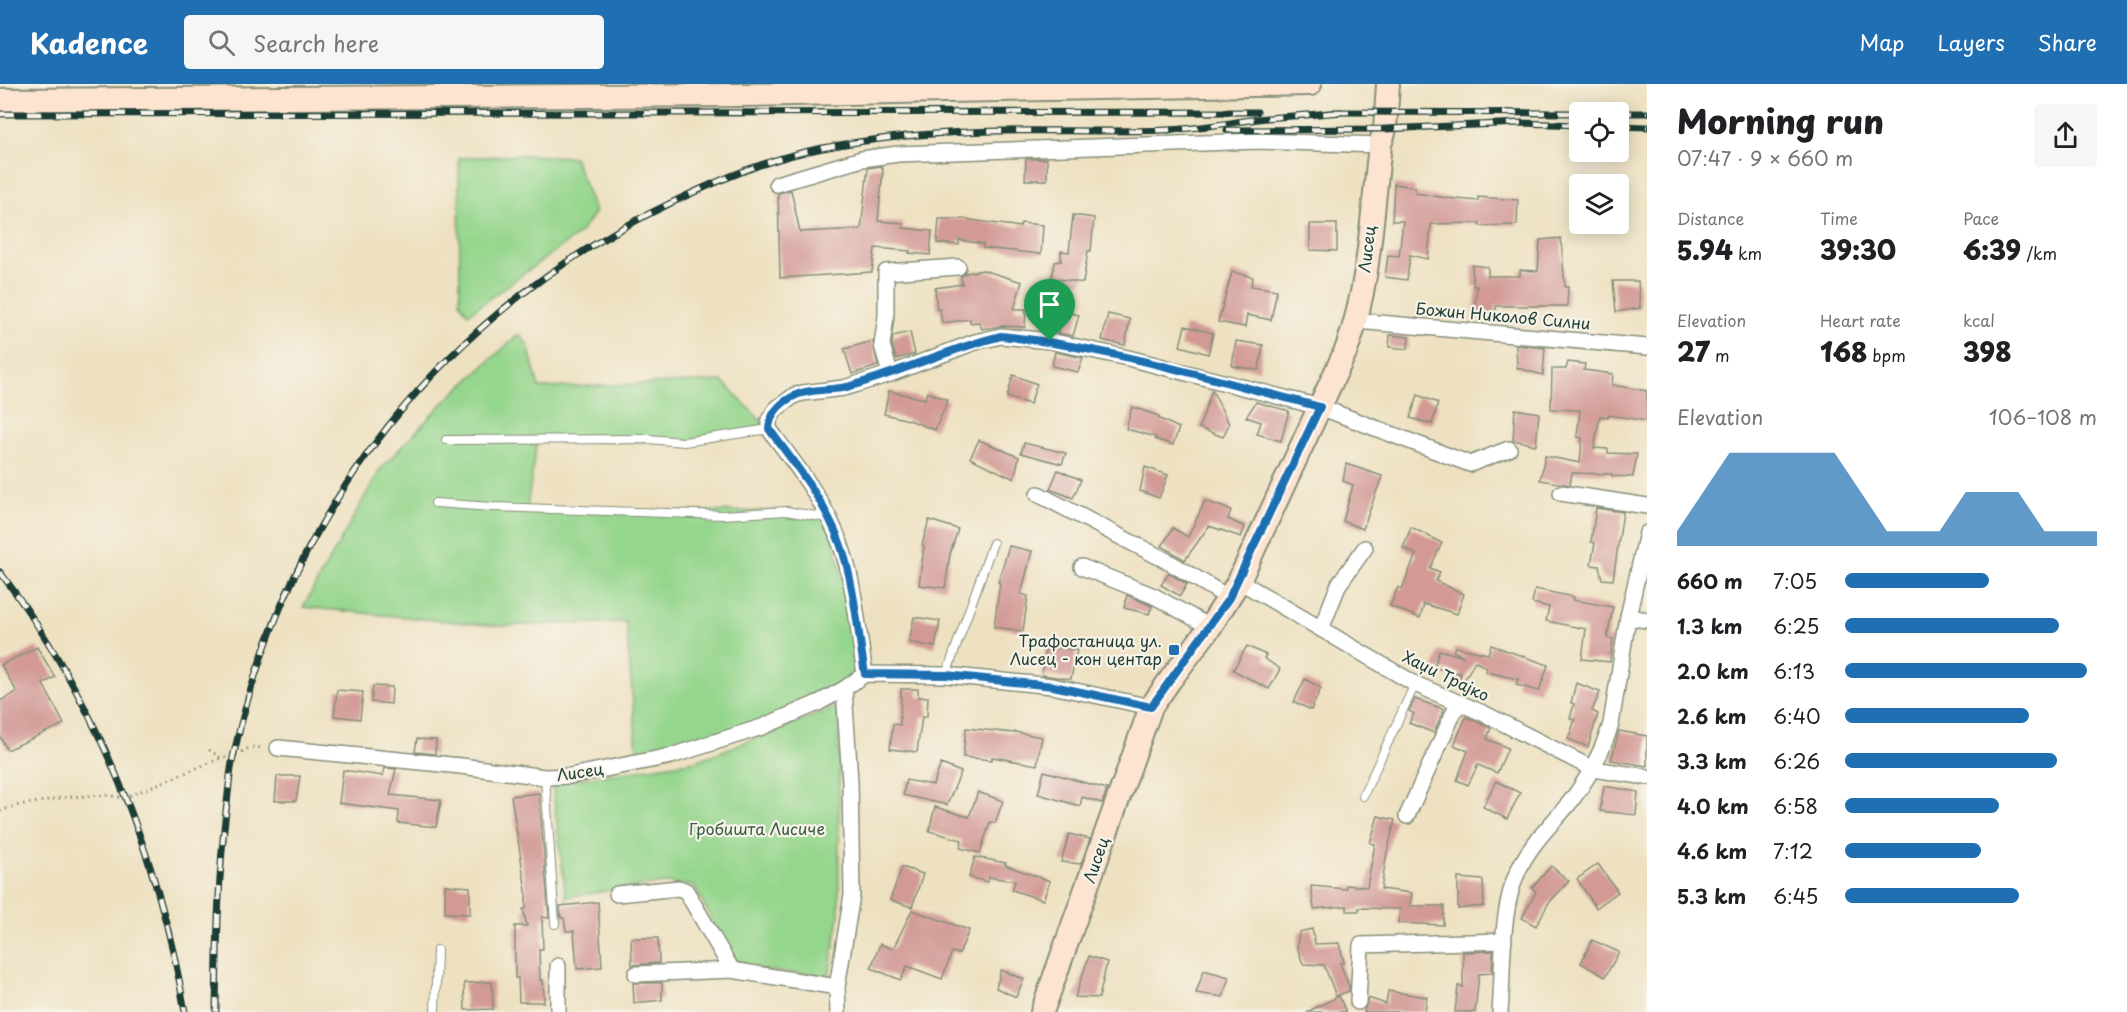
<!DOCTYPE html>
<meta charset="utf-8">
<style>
body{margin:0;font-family:"Playpen Sans",sans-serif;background:#f6f6f6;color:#202124;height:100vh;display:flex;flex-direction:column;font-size:22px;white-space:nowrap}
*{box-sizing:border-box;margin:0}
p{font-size:20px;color:#757577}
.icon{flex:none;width:33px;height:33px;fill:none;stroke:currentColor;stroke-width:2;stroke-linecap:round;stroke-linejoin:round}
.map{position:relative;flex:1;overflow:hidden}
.drawer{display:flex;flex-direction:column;background:#fff;width:480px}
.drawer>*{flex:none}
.fabs{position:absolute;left:1569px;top:18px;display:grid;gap:12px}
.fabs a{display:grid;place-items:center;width:60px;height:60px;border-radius:6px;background:#fff;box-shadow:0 3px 15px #0003;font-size:30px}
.pin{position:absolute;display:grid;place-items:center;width:51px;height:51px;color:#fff;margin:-62px -26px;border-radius:50% 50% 50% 0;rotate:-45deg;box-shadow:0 0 6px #0007}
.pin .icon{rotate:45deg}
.round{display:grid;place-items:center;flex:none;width:63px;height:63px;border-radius:6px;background:#f6f6f6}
.headline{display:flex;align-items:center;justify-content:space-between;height:102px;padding:0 30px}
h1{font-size:33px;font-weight:800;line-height:45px}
.metrics{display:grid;grid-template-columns:repeat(3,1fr);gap:9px;height:102px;padding:6px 30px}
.metrics div{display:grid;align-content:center}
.metrics b{font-size:26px;font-weight:800}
.metrics small{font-size:16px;font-weight:400}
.metrics p{font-size:16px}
.chart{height:168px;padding:12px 30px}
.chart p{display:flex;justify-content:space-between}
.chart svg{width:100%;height:108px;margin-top:6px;fill:#1f6fb2;opacity:.7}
ul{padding:0 30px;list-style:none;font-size:20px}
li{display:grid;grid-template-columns:96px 72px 1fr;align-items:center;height:45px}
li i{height:15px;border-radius:8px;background:#1f6fb2}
header{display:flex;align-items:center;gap:36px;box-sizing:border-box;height:84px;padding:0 30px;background:#1f6fb2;color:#fff}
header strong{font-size:28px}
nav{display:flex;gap:33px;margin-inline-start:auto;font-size:21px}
.search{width:420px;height:54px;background:#f6f6f6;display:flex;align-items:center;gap:15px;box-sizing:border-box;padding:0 21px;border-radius:6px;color:#757577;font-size:22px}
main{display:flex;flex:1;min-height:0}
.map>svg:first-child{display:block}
</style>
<header>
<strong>Kadence</strong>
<div class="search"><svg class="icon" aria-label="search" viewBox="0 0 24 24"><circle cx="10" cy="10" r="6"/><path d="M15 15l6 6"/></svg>Search here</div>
<nav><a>Map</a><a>Layers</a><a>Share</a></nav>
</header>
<main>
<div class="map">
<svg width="1647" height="928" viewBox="0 0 1647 928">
<rect width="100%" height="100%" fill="#f7f3e8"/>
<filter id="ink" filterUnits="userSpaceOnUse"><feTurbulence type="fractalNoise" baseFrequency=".0167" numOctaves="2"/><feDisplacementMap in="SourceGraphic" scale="12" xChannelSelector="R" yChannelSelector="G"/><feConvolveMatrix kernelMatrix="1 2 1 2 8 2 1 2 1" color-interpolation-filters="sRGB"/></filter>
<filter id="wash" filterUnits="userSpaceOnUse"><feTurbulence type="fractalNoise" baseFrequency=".008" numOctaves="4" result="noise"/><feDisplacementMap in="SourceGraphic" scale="24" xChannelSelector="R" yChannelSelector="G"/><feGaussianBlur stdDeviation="1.35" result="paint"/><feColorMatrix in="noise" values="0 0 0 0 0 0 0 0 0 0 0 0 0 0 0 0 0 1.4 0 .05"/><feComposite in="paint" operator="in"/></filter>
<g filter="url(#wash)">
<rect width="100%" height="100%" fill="#eee1c1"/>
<g fill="#95d68d" stroke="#5a8a60" stroke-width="1.5">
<polygon points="523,71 574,73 595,128 580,149 468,230 460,218 459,74"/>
<polygon points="519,250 528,261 539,304 722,297 769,345 684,358 537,356 527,424 673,428 773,427 829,434 865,590 762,643 638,678 626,538 497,542 303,523 380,386 443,319"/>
<polygon points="839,622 839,833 829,892 747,885 731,873 694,802 664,799 566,813 552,699 696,677"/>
</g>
<g id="blocks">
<g fill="#d29995">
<polygon points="1026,75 1047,75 1047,96 1025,96"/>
<polygon points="881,82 883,85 878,137 903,139 903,144 932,147 930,171 909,169 910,167 875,164 872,188 780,194 778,109 791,106 800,148 861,145 868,84"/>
<polygon points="1394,100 1415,103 1415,109 1447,114 1478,117 1478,113 1518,116 1517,141 1480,142 1480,139 1431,140 1428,175 1410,171 1407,196 1385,193 1388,171 1399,172 1403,137 1392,137"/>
<polygon points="1073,131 1094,134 1091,167 1088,167 1083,199 1052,194 1055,178 1061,177 1061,167 1069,168"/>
<polygon points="939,135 964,135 1020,143 1021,139 1043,141 1041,170 983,164 983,160 959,156 959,161 937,159"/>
<polygon points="1310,140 1337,140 1337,167 1310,166"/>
<polygon points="1561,154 1565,203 1568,203 1567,222 1496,222 1496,230 1474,230 1477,202 1473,202 1472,181 1488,183 1488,192 1520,192 1520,186 1538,187 1540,156"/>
<polygon points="983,186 1022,198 1014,225 1026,225 1025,243 1002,242 982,245 979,238 970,239 970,235 942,239 940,225 937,226 935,204 962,200 961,192 966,189"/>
<polygon points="1232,188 1253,193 1251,202 1277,206 1271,236 1247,231 1245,243 1218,238"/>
<polygon points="1613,197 1638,197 1640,224 1616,228"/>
<polygon points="1058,226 1079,231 1073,252 1058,249 1059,244 1055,243"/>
<polygon points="1108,230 1130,235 1125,261 1102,256"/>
<polygon points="1185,242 1213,249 1208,270 1180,262"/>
<polygon points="910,248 915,270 896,275 892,260 893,252"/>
<polygon points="1390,251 1409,253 1408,265 1389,263"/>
<polygon points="873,257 878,282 852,290 844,265"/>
<polygon points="1236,257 1263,261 1259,286 1232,282"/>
<polygon points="1516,261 1545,264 1543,291 1517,284"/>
<polygon points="1055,268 1083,274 1078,288 1052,282"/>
<polygon points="1568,278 1585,280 1584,286 1613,290 1612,301 1647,307 1647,337 1608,331 1608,333 1600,332 1594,364 1608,365 1608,369 1637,370 1633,393 1612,392 1612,390 1572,389 1570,401 1540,396 1545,372 1580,379 1582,354 1577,353 1580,326 1551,325 1552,285 1566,285"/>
<polygon points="1013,291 1037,300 1030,320 1007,313"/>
<polygon points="1212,306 1229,340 1223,353 1199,344"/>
<polygon points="889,307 925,315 927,308 948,316 935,346 909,336 884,330"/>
<polygon points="1418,311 1438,319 1432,340 1410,334"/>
<polygon points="1256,318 1289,327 1281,357 1257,350 1261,338 1246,333"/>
<polygon points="1132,323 1159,332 1158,334 1179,344 1173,361 1155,355 1156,353 1126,345"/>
<polygon points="1515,325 1539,329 1536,361 1513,356"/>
<polygon points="979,356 1019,373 1014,395 970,374"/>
<polygon points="1024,359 1066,369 1062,380 1021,369"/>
<polygon points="1346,380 1382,392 1363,445 1343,437 1353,401 1343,397"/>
<polygon points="1145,383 1168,391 1159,414 1140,407"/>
<polygon points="1058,386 1081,396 1073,414 1050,405"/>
<polygon points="1205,417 1231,426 1228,435 1245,443 1241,453 1209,442 1185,476 1162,462 1173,444 1188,453"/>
<polygon points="1596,424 1623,428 1613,496 1602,495 1599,482 1591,481 1595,459 1591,458"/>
<polygon points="929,436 958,445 950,470 945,504 919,501 924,462 922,461"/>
<polygon points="1411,443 1442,459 1430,484 1440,488 1436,497 1464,510 1457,530 1424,520 1420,534 1390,522 1398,503 1402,505 1416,470 1403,464"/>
<polygon points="1009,462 1032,467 1021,510 1028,512 1023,547 994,543 1000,499 998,498"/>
<polygon points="1169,489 1187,500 1180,512 1161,501"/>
<polygon points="1535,505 1574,513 1573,516 1613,523 1607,554 1613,555 1610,578 1582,575 1586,545 1546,537 1549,523 1532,519"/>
<polygon points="1127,511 1152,522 1149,530 1124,524"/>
<polygon points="914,533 940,537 935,563 909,558"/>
<polygon points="1491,561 1548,581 1539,607 1516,601 1518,595 1486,588 1487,584 1475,577 1461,602 1458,601 1461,589 1434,584 1439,566 1464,573 1453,567 1455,563 1488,570"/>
<polygon points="1046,562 1077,566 1071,595 1042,591"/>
<polygon points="1247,562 1266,571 1264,574 1280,585 1269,605 1233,586"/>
<polygon points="37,563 55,593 43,600 64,640 7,666 0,652 0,617 17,608 1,581"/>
<polygon points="1305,595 1321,604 1311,626 1294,618"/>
<polygon points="1576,599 1600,608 1592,627 1598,630 1588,663 1568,655 1575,636 1570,635 1574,620 1571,619"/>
<polygon points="373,602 392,603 391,620 371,618"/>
<polygon points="901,605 918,605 918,613 928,613 927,633 922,633 917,668 890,665 893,640 900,641"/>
<polygon points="337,606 363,608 360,635 334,632"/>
<polygon points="1415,615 1444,625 1434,649 1409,639 1414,630 1409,627"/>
<polygon points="1466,633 1491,644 1487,655 1508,664 1497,689 1478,681 1468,701 1457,696 1468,667 1454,661"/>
<polygon points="966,644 1014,649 1015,648 1042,653 1037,681 992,673 992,676 963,673"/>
<polygon points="1619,647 1647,652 1647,682 1611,676"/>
<polygon points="417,655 436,656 435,670 415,668"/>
<polygon points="941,680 961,688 947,721 903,711 906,696 933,701"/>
<polygon points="385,684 396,685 390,711 441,716 436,743 398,739 399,727 339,719 343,686 383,692"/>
<polygon points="1044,687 1107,705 1102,719 1082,713 1080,722 1038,710"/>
<polygon points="277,692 300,692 296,717 275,717"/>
<polygon points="1496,697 1520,709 1507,735 1483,723"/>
<polygon points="1604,702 1638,708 1636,731 1600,727"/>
<polygon points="978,708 1003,717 995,739 990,738 980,769 960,764 962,756 929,747 935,723 969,733"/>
<polygon points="539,709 549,834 542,833 543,865 539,865 540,896 543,896 544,918 519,918 518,894 515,894 515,842 527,842 523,825 526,825 526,807 511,712"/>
<polygon points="1378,732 1395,736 1387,768 1381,805 1412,809 1410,822 1444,822 1443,841 1398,839 1400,825 1359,824 1359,827 1347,827 1347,822 1314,825 1311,802 1346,805 1346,801 1367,803 1375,760 1370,759"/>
<polygon points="1069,750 1090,755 1081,780 1061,778"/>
<polygon points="975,773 1006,779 1005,781 1050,797 1043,816 1012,806 1015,797 989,793 988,798 969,793"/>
<polygon points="1598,780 1618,808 1596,824 1577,795"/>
<polygon points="1551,782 1569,797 1548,820 1536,842 1522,834 1536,808 1532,804"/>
<polygon points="902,783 923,790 912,823 890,816"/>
<polygon points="1458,794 1483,796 1484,822 1458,825"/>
<polygon points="445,801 470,803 470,830 445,829"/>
<polygon points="598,818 602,883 577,885 574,847 566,847 564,834 561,834 560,822"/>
<polygon points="912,826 969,846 959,870 952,868 942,895 907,882 901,896 871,884 880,860 893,865"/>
<polygon points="1312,845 1315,860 1339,859 1344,879 1340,879 1349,902 1349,907 1336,912 1324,881 1303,880 1297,863 1299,848"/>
<polygon points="631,854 658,854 659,879 632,881"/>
<polygon points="1592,856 1619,868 1605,893 1581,879"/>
<polygon points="1493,867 1492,889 1479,890 1475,928 1455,928 1458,902 1463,903 1463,868"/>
<polygon points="1089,872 1107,878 1099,914 1075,913"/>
<polygon points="1001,886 1024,895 1016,913 996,904"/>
<polygon points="1204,886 1229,893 1223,913 1196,909"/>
<polygon points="492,898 493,925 465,926 464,899"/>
<polygon points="633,899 662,899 662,916 634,919"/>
<polygon points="1388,907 1427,913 1425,928 1364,928 1368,914 1386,920"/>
<polygon points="1339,912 1346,928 1307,928"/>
</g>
</g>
</g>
<g filter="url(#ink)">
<use href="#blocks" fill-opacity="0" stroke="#868f7a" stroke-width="1.5"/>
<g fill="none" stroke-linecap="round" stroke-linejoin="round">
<defs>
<g id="lane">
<polyline points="446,356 648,355 684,358 769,345"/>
<polyline points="435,419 492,423 723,431 786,427 827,434"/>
<polyline points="946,591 993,459"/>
<polyline points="545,693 555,840"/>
<polyline points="1363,712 1415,600"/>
<polyline points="435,928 437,866"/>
</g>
<g id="street">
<polyline points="777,100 862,75 898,70 1258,57 1380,61"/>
<polyline points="1357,237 1647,263"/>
<polyline points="890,290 882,261 886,232 886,188 958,183"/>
<polyline points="1561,409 1647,422"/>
<polyline points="1038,410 1169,478 1229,514"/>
<polyline points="1082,483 1154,512 1210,543"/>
<polyline points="1239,497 1415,600 1485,630 1593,685 1647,693"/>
<polyline points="1628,533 1647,536"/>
<polyline points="1321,545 1339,500 1365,464"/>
<path d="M865,590C858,548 855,498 840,459C824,416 796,381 769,345V336L776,325L795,311L803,309L844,304L890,290L975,258L1001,252L1050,257L1128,274L1320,323L1470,380L1509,365"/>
<polyline points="278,664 461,682 545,693 570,692 671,672 762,643 818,619 844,605 865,590 946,591 1052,602 1151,623"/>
<polyline points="1407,732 1458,619"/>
<polyline points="617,810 679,804 686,807 732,886"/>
<polyline points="636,890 732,886 837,903"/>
<polyline points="1358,918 1361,861 1504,857"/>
<polyline points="558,928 558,882"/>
<polyline points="838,928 837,903 852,811 850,697 844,605"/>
<path d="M1500,928C1504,884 1499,823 1520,783C1532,758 1554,738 1571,717C1589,693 1602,669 1611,640L1628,533L1647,449"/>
</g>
<g id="secondary">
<polyline points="0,16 739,11 1310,0"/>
<path d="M1042,928L1151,623L1170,596L1210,543L1239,497L1347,264C1370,200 1372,128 1380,61L1385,45L1388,0"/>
</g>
</defs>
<use href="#lane" stroke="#868f7a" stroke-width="10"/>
<use href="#street" stroke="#868f7a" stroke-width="18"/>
<use href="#secondary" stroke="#868f7a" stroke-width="26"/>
<g stroke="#868f7a" stroke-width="3" stroke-dasharray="1.5 4.5" stroke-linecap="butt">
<polyline points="209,666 221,674 233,672 251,663 264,664"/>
<polyline points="0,727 19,721 68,713 105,711 124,714 221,674"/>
</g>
<use href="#lane" stroke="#fff" stroke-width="8"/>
<use href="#street" stroke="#fff" stroke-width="15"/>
<use href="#secondary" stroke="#fde4d1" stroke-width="22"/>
<defs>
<g id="rail">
<polyline points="1335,28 1580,29"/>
<polyline points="1618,29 1647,29"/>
<polyline points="0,30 1257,28"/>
<polyline points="1618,42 1647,43"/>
<polyline points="1227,46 1385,45 1521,39 1580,41"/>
<path d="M0,488C96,615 159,772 185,928"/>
<path d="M216,928C217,858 218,788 227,719C229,702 230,685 234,669C289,423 445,226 673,118C721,95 770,74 823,64C880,53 940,48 998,47C1054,46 1110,48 1166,46C1196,45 1227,39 1258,35C1285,32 1313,31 1341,28"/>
</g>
</defs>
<use href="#rail" stroke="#1f3d34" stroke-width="7"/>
<use href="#rail" stroke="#f7f3e8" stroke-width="4.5" stroke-dasharray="14" stroke-linecap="butt"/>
</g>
</g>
<g fill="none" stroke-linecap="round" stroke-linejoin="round" filter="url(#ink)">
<defs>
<path id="route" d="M1001,252C1109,263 1215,296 1320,323L1229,514L1151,623L1053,602L946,591L865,590C858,549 854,497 840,459C824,416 796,381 769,345C770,330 779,320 792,313C808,304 829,307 847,303C899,289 948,265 1001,252Z"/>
</defs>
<use href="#route" stroke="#fff" stroke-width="12"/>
<use href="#route" stroke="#1f6fb2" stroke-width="8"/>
</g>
<rect fill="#1f6fb2" stroke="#f7f3e8" stroke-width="2" x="1168" y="560" width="12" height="12" rx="3"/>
<g text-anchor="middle" stroke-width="4.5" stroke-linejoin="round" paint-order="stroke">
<g font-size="16" fill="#1f3d34" stroke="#f7f3e8">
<text transform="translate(1367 165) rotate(-83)" y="6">Лисец</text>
<text transform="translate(1503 232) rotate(5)" y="6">Божин Николов Силни</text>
<text transform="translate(1446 592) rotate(26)" y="6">Хаџи Трајко</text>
<text transform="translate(580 688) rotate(-8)" y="6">Лисец</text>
<text transform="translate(1096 776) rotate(-71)" y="6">Лисец</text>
</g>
<g font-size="16" fill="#1f3d34" stroke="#f7f3e8" text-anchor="end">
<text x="1162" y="563">Трафостаница ул.<tspan x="1162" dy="18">Лисец - кон центар</tspan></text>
</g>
<g font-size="16" fill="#375c46" stroke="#f7f3e8">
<text x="757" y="751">Гробишта Лисиче</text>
</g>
</g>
</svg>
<div class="fabs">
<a><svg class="icon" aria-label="locate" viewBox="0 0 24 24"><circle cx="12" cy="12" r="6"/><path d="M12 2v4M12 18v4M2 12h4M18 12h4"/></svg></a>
<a><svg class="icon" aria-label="layers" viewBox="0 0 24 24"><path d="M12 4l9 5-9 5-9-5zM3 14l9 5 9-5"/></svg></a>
</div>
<div class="pin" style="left:1050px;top:257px;background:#1e9e55"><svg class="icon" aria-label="arrive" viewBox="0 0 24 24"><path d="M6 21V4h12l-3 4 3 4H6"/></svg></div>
</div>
<section class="drawer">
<div class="headline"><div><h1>Morning run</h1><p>07:47 · 9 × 660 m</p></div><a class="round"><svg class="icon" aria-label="share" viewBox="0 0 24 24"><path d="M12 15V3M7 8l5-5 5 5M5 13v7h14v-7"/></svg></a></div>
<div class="metrics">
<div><p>Distance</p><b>5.94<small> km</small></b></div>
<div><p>Time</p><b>39:30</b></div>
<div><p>Pace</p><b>6:39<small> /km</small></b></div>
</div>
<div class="metrics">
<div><p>Elevation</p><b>27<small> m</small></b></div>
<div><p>Heart rate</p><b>168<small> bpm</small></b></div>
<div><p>kcal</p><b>398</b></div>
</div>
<div class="chart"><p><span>Elevation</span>106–108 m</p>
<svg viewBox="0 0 160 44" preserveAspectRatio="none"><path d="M0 44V38L10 22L20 6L30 6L40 6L50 6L60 6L70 22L80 38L90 38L100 38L110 22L120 22L130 22L140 38L150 38L160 38V44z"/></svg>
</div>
<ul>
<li><b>660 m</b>7:05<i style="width:57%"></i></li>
<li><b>1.3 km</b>6:25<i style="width:85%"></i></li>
<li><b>2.0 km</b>6:13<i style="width:96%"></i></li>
<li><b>2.6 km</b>6:40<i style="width:73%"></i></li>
<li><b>3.3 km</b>6:26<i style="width:84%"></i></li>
<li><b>4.0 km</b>6:58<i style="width:61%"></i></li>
<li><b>4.6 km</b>7:12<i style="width:54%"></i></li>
<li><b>5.3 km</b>6:45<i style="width:69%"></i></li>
</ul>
</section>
</main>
